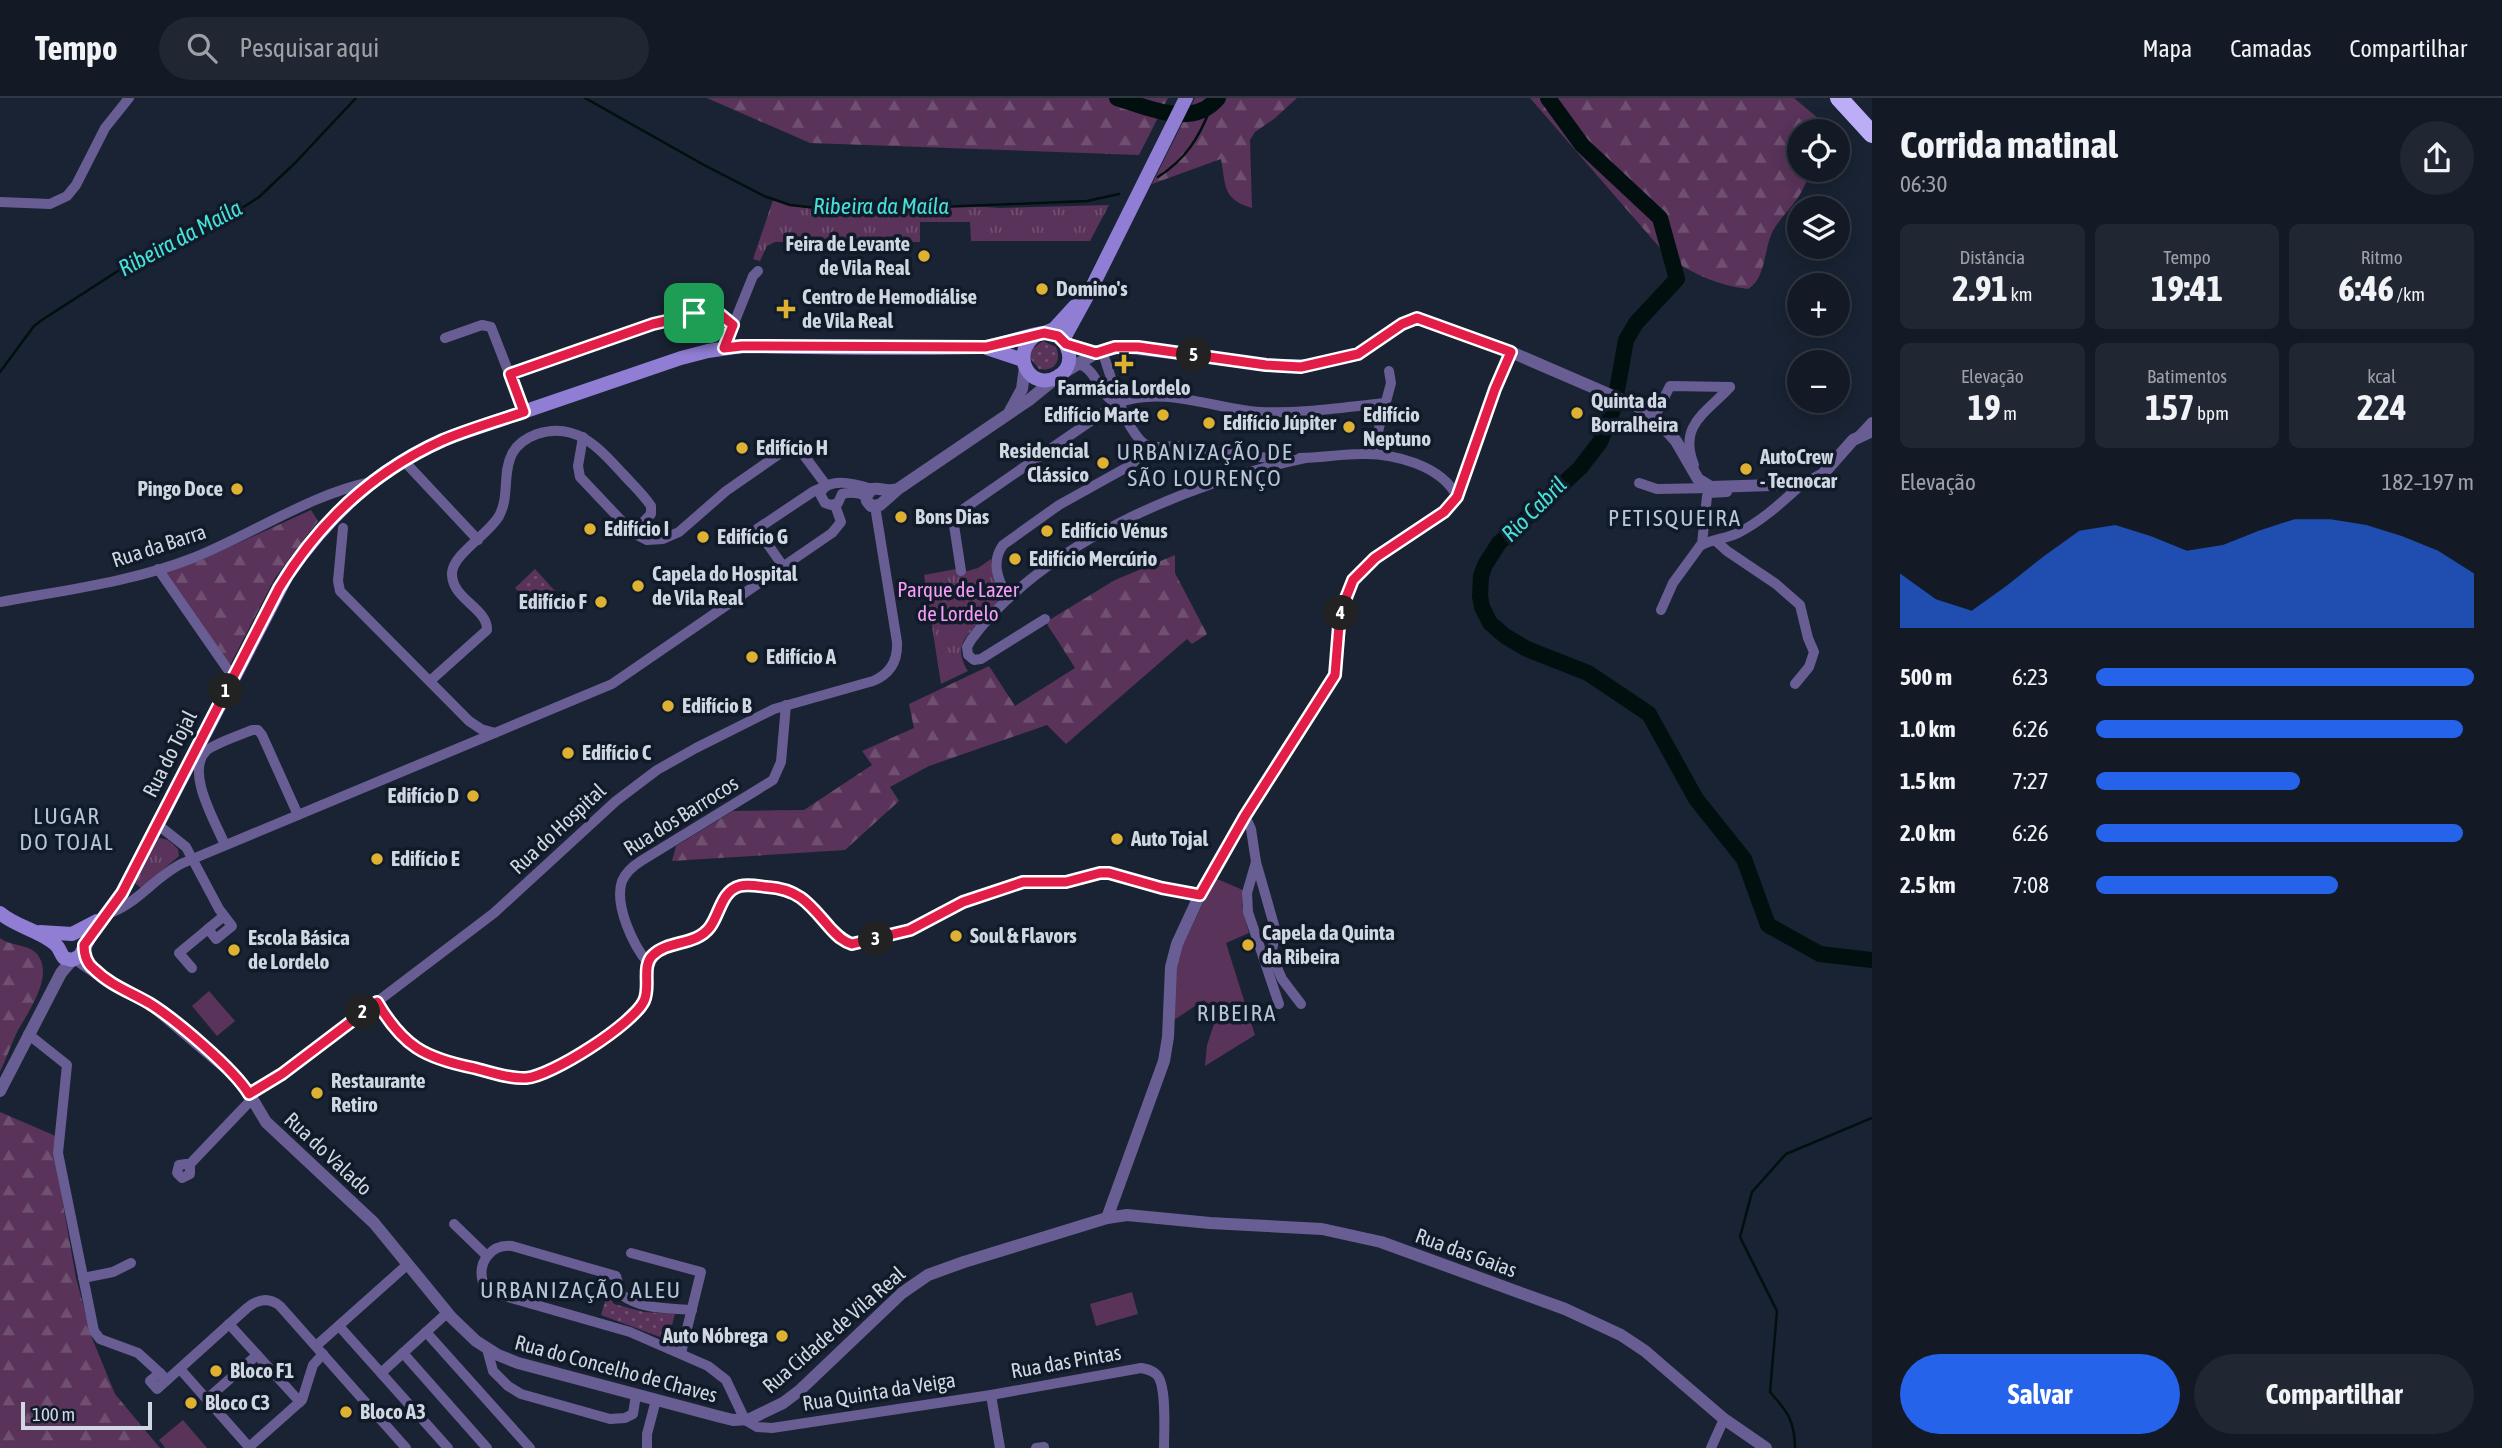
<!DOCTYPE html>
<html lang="pt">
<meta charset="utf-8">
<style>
body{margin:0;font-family:"Asap Condensed",sans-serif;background:#202732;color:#f1f3f6;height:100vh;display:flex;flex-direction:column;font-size:26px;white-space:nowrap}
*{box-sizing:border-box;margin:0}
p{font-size:23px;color:#9da1a7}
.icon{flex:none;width:38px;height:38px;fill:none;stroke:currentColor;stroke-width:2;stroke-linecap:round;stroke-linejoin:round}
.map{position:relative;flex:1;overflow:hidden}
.side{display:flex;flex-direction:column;background:#131a26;width:630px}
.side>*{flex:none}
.fabs{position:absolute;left:1787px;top:21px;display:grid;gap:14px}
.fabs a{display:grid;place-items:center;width:63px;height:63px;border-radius:50%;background:#131a26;box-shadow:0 4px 18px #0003,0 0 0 2px #323843;font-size:35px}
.scale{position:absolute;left:21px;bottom:18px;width:131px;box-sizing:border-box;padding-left:7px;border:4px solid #d0d7e2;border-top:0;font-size:19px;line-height:24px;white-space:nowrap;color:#d0d7e2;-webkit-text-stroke:5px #101a29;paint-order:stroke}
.pin{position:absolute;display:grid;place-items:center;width:60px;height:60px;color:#fff;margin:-30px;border-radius:14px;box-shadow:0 4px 10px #0006}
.km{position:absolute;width:35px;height:35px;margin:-18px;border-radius:50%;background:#222;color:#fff;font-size:19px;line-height:35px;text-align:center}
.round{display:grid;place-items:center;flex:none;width:74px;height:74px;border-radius:37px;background:#202732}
.summary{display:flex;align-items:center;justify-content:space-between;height:119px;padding:0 28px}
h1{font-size:38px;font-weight:700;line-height:52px}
.metrics{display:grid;grid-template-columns:repeat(3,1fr);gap:10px;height:119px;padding:7px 28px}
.metrics div{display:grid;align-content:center;border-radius:10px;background:#202732;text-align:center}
.metrics b{font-size:35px;font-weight:700}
.metrics small{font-size:19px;font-weight:400}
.metrics p{font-size:19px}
.chart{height:196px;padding:14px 28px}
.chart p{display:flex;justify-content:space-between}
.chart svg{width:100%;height:126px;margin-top:7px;fill:#2563eb;opacity:.7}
.button{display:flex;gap:14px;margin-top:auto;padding:14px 28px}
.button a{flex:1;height:80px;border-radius:42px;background:#2563eb;color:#fff;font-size:28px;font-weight:700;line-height:80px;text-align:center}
.button a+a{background:#202732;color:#f1f3f6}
ul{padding:0 28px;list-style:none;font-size:23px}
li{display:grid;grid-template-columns:112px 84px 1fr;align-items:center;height:52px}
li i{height:18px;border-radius:9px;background:#2563eb}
header{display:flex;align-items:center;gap:42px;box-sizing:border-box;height:98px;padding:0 35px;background:#131a26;border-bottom:2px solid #323843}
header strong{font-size:33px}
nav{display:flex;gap:38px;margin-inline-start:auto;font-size:24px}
.search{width:490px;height:63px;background:#202732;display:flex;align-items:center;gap:18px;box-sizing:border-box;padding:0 24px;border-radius:38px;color:#9da1a7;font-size:26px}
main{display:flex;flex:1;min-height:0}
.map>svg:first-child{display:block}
</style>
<header>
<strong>Tempo</strong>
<div class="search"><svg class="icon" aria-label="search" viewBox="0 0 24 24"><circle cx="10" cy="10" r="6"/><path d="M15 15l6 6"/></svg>Pesquisar aqui</div>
<nav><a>Mapa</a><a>Camadas</a><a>Compartilhar</a></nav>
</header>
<main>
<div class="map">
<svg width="1872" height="1350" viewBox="0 0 1872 1350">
<defs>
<pattern id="forest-firs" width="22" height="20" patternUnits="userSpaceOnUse" patternTransform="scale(1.75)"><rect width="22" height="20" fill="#59335a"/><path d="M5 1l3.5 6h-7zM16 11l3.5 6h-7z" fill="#705071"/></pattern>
<pattern id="park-tufts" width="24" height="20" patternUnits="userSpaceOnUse" patternTransform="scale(1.75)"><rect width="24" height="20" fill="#59335a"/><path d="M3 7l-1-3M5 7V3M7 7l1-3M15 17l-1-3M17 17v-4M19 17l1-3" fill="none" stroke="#705071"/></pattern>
<pattern id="garden-dots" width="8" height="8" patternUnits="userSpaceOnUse" patternTransform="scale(1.75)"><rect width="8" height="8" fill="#59335a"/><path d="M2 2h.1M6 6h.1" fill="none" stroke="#705071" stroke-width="1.8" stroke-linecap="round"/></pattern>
</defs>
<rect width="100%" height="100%" fill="#192333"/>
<g fill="#59335a">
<polygon points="1215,780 1243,792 1242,808 1249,835 1226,845 1255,937 1205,968 1207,947 1215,923 1204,902 1174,922 1175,876 1180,853"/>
<polygon points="209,893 235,923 217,938 192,908"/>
<polygon points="1132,1194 1138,1216 1096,1228 1090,1206"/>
<polygon points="183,1322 207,1350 165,1350 159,1342"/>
</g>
<g fill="url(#forest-firs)">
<polygon points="707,0 1168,0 1139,57 810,45"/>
<path d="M1195,0H1297L1274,21L1255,34L1250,42L1252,110C1222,101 1226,88 1221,61L1152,86Z"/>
<path d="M1530,0H1794L1819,21L1822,32L1799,33V72H1811C1807,82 1803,93 1797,101C1788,114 1777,123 1771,137C1764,154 1765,181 1748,191C1716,187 1693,176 1667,158Z"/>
<polygon points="311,412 318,423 275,480 230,567 165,474 201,462"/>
<polygon points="1175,457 1175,475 1207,536 1192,546 1187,541 1066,646 1047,627 929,668 890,689 899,703 845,752 672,763 676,748 733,713 804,712 872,667 862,653 914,630 909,606 989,568 1015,608 1075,570 1046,524 1115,482"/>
<path d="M0,840C10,848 26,846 35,854C57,875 28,914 17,934C11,947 6,961 0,974Z"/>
<polygon points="0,1014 58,1039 57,1072 76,1180 92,1240 115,1296 160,1350 0,1350"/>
</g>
<g fill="url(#park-tufts)">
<polygon points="773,102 807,110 844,113 956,107 1000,110 1109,107 1090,143 971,143 970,124 920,124 920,144 775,144 767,148 760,163 753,161"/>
<path d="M991,461C992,471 1002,496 998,504C984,531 946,537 968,573L941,586L924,477L956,471L964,474L978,470Z"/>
<polygon points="160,740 168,742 178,751 179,758 141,790 132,783 155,741"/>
</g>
<g fill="url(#garden-dots)">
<path d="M1043,243L1056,249C1062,263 1054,274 1039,271L1030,260L1032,251Z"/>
<polygon points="535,471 555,493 536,512 515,490"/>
<polygon points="607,1196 614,1206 644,1214 675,1216 668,1242 601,1217"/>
</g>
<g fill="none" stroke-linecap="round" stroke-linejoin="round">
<g stroke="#01100f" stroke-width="2.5">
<polyline points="585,0 704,67 764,98 790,107 844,113 1087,103 1119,96"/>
<path d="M1158,79C1186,61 1199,40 1211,9"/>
<polyline points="0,274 34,228 42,222 155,149 204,125 242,110 259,99 296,64 356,0"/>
<path d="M1795,1350C1795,1323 1787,1313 1770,1294L1777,1213L1740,1139L1752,1094L1786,1056L1872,1020"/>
</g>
<g stroke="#01100f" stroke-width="16">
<path d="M1117,0C1149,10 1192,31 1218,0"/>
<polyline points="1548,0 1582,47 1660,120 1677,181 1636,225 1626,242 1614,309 1600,344 1580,370 1499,445 1485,467 1481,478 1480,498 1482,509 1490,525 1505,538 1527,551 1588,575 1649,616 1696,701 1744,761 1768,827 1820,856 1872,862"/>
</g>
<g stroke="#685e94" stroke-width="10">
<polyline points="0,104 50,106 67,98 76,87 105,30 129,0"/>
<polyline points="445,240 482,227 491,229 524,314"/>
<polyline points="724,250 753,178 758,173"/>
<path d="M1102,253C1113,282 1119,318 1140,342C1150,354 1168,347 1181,348C1216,351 1249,360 1284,361"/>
<path d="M1078,266C1098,271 1098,298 1117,305"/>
<polyline points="510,277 653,226 694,215 713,214 733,227"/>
<polyline points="1655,318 1670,288 1730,289"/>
<polyline points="1859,338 1872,324"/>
<polyline points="583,339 578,368 580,379 633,435 647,442 663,441 679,434 726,393 788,350 800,352 826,387"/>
<polyline points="1372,356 1391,285 1389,273"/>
<path d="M1300,360C1320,360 1341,356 1361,356C1392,355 1442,367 1457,399"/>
<polyline points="404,363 478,442"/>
<path d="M1694,367C1678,327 1706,315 1730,289"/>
<polyline points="1639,385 1657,391 1714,390"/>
<path d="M866,398C858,394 851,394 842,396L838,405L831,407L825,405L820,396C827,378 857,386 872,391"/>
<polyline points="343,430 338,483 340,493 469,623 481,631 495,635"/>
<polyline points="1716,443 1727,453 1776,486 1800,507 1808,540 1814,554 1809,569 1795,586"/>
<polyline points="1702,446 1707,398 1709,395 1727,394"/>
<polyline points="783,468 757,431 814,393 823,389"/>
<polyline points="158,471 233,579"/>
<path d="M961,473L954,427L959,414L1117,305C1167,287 1211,311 1261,314C1303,316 1345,309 1386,305"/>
<path d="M1007,500C999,482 990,465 1003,447L1059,407L1131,367L1149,348"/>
<path d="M0,504C65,492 132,484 193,460C251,437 311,396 371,384"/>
<path d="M1661,512L1673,485L1700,448C1711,441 1726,441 1738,435C1762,423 1781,405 1801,387"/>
<path d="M1045,521L981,561L974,562L968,557L967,549L971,542C1044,444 1189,385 1305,360"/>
<path d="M430,583L487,532C488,510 451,501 452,475C453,456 489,436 499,418C510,398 502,375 512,356C517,346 526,340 537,336C576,323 599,350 623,376C632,386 643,396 651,408V416L633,435"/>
<polyline points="1245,718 1251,731 1256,764 1276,834 1271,856 1282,881 1301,906"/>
<polyline points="157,726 186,749 219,811 232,828 216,841 208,831 224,818"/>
<path d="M225,747C216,725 185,674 206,653C215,645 241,637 252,632H258L262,637L298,717"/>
<polyline points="1256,764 1247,795 1248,814 1279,906"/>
<path d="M107,816C137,807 155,778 183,765L612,586L832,435L841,424L835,407"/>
<path d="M648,865C633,847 614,807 622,783C626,774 633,768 641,763L773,682L781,664L786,607"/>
<polyline points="192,870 179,855 208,831"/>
<path d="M377,904C402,948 425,960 474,970C490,974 509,981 526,980C552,978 632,926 644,903C651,889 641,868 653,857C668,842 696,848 710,829C720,816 720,792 740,788C748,786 758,788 767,789C800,792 809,807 831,830C837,837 842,843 851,846L910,832L963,804L1026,783L1066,784L1100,775H1109L1162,790L1200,797"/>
<polyline points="28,936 67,967 58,1055 94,1233 100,1241 138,1255 160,1275"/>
<path d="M249,996L282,976L494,815L616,703L657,672L696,650L774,611L873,583C890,576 898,563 897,544L875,408"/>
<polygon points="186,1066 190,1066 190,1076 182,1080 177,1075 179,1067"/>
<polyline points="190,1066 252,1001"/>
<polyline points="454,1126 487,1158"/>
<polyline points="631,1155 701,1174 681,1255"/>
<polyline points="83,1180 113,1174 131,1165"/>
<path d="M692,1212C669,1210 642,1212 622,1197L616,1178L512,1148C491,1146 477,1164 483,1185L494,1195L630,1234L708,1268L726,1282L745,1322L757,1329L772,1330L991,1297L1141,1270C1147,1271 1152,1272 1157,1277C1167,1288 1164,1334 1164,1350"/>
<polyline points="229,1226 300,1304"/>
<polyline points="339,1228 448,1350"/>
<polyline points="426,1234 530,1350"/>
<polyline points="316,1248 408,1166"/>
<polyline points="487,1251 493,1273 508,1288 521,1296 610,1321 625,1320 633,1316 636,1297"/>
<polyline points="403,1255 487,1350"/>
<polyline points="180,1271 249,1349"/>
<polygon points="160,1275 167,1282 157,1291 150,1283"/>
<polyline points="381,1275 447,1215"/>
<path d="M167,1282L247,1210C258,1201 269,1199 280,1208L406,1350"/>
<polyline points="991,1297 1000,1350"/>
<polyline points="207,1301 257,1257"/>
<polyline points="248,1350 302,1302 313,1267 323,1256"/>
<polyline points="647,1350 647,1336 656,1302"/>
<polyline points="1036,1350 1044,1349"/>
<polyline points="1711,1350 1724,1321"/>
</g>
<g stroke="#685e94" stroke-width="12">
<polyline points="1066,246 1096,255"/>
<polyline points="1063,275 1096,255 1123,249 1266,267 1310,267 1358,256 1402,226 1417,220 1511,254 1650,314 1676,343 1698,381 1711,389 1805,386 1823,376 1853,342 1872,333"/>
<polyline points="1010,313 1022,291 1025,269"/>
<path d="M898,391C885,395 882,389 872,391L866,398L867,403L871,408L880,407L898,391L1029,302L1056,280"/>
<polyline points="76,861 111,885 153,908 234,977 247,992 266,1024 374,1125 451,1219 476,1243 498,1257 518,1265 717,1318 733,1322 750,1321 783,1305 799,1293 902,1195 928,1177 964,1164 1107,1120 1127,1117 1210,1125 1322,1131 1381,1144 1565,1211 1621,1237 1645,1253 1724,1321 1766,1350"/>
<polyline points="0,993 61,875 72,862"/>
<polyline points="1107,1120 1164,963 1168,939 1171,869 1177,846 1203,790 1245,718 1333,581 1336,573 1341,515 1353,482 1375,460 1444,414 1452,406 1458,395 1496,289 1511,254"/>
</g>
<g stroke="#907ed5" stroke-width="14">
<polyline points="1044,235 1054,231 1075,208"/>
<polyline points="1063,242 1091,191 1186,0"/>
<polyline points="987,250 1023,262"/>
<path d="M0,815C16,829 39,832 55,846C60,850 60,855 64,860L72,862L80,858L90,838L122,795L287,477C331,414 381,367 453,338L681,260L708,253L742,248C822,249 902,251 982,249C1001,249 1034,233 1049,235C1071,239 1077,269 1057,279C1030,294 1009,256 1036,237"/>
<polyline points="40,834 72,836 97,823"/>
</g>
<polyline stroke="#bbaef6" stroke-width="18" points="1839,0 1872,36"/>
</g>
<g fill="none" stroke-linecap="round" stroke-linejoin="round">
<defs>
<path id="route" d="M709,213L721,217L733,227L724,250L742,248L986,249L1044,235L1058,238L1066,246L1096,255L1115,249H1138L1266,267L1301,269L1358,256L1402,226L1417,220L1511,254L1495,291L1457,399L1444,414L1375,460L1353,482L1340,515L1335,577L1245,718L1200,797L1162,790L1109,775H1100L1066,784H1023L963,804L910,832L852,846C842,843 837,837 831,831C810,807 800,791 767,789C758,788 748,786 740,788C721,793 720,816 710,829C696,848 668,842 653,857C641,868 651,889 644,903C633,926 552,978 526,980C509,981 490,974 474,970C424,960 403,948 377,904L282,976L249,996C234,971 175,921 149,905C130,894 110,887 94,871C86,865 84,857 84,847L122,795L279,490C319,424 372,374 443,342C469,331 497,323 524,314L510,276L653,226Z"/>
</defs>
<use href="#route" stroke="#fff" stroke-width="14"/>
<use href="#route" stroke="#e11d48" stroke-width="9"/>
</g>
<g fill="#deb133" stroke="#101a29" stroke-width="2.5">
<circle cx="924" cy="158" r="7"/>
<circle cx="1042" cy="191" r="7"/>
<path d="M782.5 200.5h7v7h7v7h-7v7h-7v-7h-7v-7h7z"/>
<path d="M1120.5 255.5h7v7h7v7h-7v7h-7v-7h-7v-7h7z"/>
<circle cx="1577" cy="315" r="7"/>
<circle cx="1163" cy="317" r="7"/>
<circle cx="1209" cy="325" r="7"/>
<circle cx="1349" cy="329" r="7"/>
<circle cx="742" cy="350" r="7"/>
<circle cx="1103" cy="365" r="7"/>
<circle cx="1746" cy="371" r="7"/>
<circle cx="237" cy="391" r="7"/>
<circle cx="901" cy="419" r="7"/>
<circle cx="590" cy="431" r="7"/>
<circle cx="1047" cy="433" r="7"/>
<circle cx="703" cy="439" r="7"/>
<circle cx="1015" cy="461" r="7"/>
<circle cx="638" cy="488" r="7"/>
<circle cx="601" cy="504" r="7"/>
<circle cx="752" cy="559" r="7"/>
<circle cx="668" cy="608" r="7"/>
<circle cx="568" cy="655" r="7"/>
<circle cx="473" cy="698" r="7"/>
<circle cx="1117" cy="741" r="7"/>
<circle cx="377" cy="761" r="7"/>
<circle cx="956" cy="838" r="7"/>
<circle cx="1248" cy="847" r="7"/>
<circle cx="234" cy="852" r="7"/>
<circle cx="317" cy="995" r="7"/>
<circle cx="782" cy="1238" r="7"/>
<circle cx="216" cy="1273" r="7"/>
<circle cx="191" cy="1305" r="7"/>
<circle cx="346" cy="1314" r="7"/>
</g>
<g text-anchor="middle" stroke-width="7" stroke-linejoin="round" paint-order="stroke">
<g font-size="21" font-weight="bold" fill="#d0d7e2" stroke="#101a29" text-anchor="start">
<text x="910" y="153" text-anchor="end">Feira de Levante<tspan x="910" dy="24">de Vila Real</tspan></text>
<text x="1056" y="198">Domino's</text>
<text x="802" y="206">Centro de Hemodiálise<tspan x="802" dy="24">de Vila Real</tspan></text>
<text x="1124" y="297" text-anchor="middle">Farmácia Lordelo</text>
<text x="1591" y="310">Quinta da<tspan x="1591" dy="24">Borralheira</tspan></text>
<text x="1149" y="324" text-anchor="end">Edifício Marte</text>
<text x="1363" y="324">Edifício<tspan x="1363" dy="24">Neptuno</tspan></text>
<text x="1223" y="332">Edifício Júpiter</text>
<text x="756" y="357">Edifício H</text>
<text x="1089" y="360" text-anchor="end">Residencial<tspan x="1089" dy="24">Clássico</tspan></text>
<text x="1760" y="366">AutoCrew<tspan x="1760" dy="24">- Tecnocar</tspan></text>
<text x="223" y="398" text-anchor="end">Pingo Doce</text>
<text x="915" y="426">Bons Dias</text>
<text x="604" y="438">Edifício I</text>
<text x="1061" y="440">Edifício Vénus</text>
<text x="717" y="446">Edifício G</text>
<text x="1029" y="468">Edifício Mercúrio</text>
<text x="652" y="483">Capela do Hospital<tspan x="652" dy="24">de Vila Real</tspan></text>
<text x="587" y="511" text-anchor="end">Edifício F</text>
<text x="766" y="566">Edifício A</text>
<text x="682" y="615">Edifício B</text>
<text x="582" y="662">Edifício C</text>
<text x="459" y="705" text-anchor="end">Edifício D</text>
<text x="1131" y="748">Auto Tojal</text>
<text x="391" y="768">Edifício E</text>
<text x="1262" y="842">Capela da Quinta<tspan x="1262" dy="24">da Ribeira</tspan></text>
<text x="970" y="845">Soul &amp; Flavors</text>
<text x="248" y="847">Escola Básica<tspan x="248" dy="24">de Lordelo</tspan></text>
<text x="331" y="990">Restaurante<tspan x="331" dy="24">Retiro</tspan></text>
<text x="768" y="1245" text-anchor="end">Auto Nóbrega</text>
<text x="230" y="1280">Bloco F1</text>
<text x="205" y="1312">Bloco C3</text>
<text x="360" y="1321">Bloco A3</text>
</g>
<g font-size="21" fill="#d0d7e2" stroke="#101a29">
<text transform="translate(159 448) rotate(-18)" y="7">Rua da Barra</text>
<text transform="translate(170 656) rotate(-63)" y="7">Rua do Tojal</text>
<text transform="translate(681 718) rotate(-32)" y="7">Rua dos Barrocos</text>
<text transform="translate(558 731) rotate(-43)" y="7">Rua do Hospital</text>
<text transform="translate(328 1056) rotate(43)" y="7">Rua do Valado</text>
<text transform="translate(1466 1155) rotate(20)" y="7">Rua das Gaias</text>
<text transform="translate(834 1232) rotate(-41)" y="7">Rua Cidade de Vila Real</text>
<text transform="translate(1066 1264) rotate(-10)" y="7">Rua das Pintas</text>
<text transform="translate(616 1271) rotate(15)" y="7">Rua do Concelho de Chaves</text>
<text transform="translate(879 1294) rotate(-9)" y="7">Rua Quinta da Veiga</text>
</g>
<g font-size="21" fill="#f79df9" stroke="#101a29">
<text x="958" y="499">Parque de Lazer<tspan x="958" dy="24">de Lordelo</tspan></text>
</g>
<g font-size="23" font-style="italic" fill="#47e0d8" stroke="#101a29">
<text x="881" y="116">Ribeira da Maíla</text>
<text transform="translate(180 140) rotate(-28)" y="8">Ribeira da Maíla</text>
<text transform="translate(1534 411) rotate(-45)" y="8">Rio Cabril</text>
</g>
<g font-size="23" letter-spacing="2" fill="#b7c5d9" stroke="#101a29">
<text x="1205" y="362">URBANIZAÇÃO DE<tspan x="1205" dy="26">SÃO LOURENÇO</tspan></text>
<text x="1675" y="428">PETISQUEIRA</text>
<text x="67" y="726">LUGAR<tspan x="67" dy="26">DO TOJAL</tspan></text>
<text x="1237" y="923">RIBEIRA</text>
<text x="581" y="1200">URBANIZAÇÃO ALEU</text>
</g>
</g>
</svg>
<div class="fabs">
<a><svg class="icon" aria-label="locate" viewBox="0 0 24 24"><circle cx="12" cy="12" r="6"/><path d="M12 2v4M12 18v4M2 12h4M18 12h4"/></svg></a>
<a><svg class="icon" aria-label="layers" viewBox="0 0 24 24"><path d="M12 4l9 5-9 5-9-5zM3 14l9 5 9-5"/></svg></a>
<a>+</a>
<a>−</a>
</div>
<div class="scale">100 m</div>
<div class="pin" style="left:694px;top:215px;background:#1e9e55"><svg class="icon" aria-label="arrive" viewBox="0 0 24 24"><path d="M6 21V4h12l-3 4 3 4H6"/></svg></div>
<b class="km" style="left:226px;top:593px">1</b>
<b class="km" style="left:363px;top:914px">2</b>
<b class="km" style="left:876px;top:841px">3</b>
<b class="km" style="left:1341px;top:515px">4</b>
<b class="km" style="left:1194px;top:257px">5</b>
</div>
<section class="side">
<div class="summary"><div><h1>Corrida matinal</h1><p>06:30</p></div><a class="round"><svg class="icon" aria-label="share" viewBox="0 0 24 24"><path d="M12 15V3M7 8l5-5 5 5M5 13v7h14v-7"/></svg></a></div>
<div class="metrics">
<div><p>Distância</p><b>2.91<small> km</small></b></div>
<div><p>Tempo</p><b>19:41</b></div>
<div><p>Ritmo</p><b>6:46<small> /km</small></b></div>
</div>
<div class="metrics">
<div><p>Elevação</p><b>19<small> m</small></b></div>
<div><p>Batimentos</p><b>157<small> bpm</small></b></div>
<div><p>kcal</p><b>224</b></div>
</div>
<div class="chart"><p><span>Elevação</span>182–197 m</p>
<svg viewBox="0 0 160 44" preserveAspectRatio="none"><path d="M0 44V25L10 34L20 38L30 29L40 19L50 10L60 8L70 12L80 17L90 15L100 10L110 6L120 6L130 8L140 12L150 17L160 25V44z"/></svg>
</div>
<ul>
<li><b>500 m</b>6:23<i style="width:100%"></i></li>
<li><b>1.0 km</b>6:26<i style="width:97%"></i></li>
<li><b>1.5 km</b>7:27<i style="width:54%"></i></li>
<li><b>2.0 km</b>6:26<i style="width:97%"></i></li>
<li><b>2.5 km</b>7:08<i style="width:64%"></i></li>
</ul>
<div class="button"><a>Salvar</a><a>Compartilhar</a></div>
</section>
</main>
